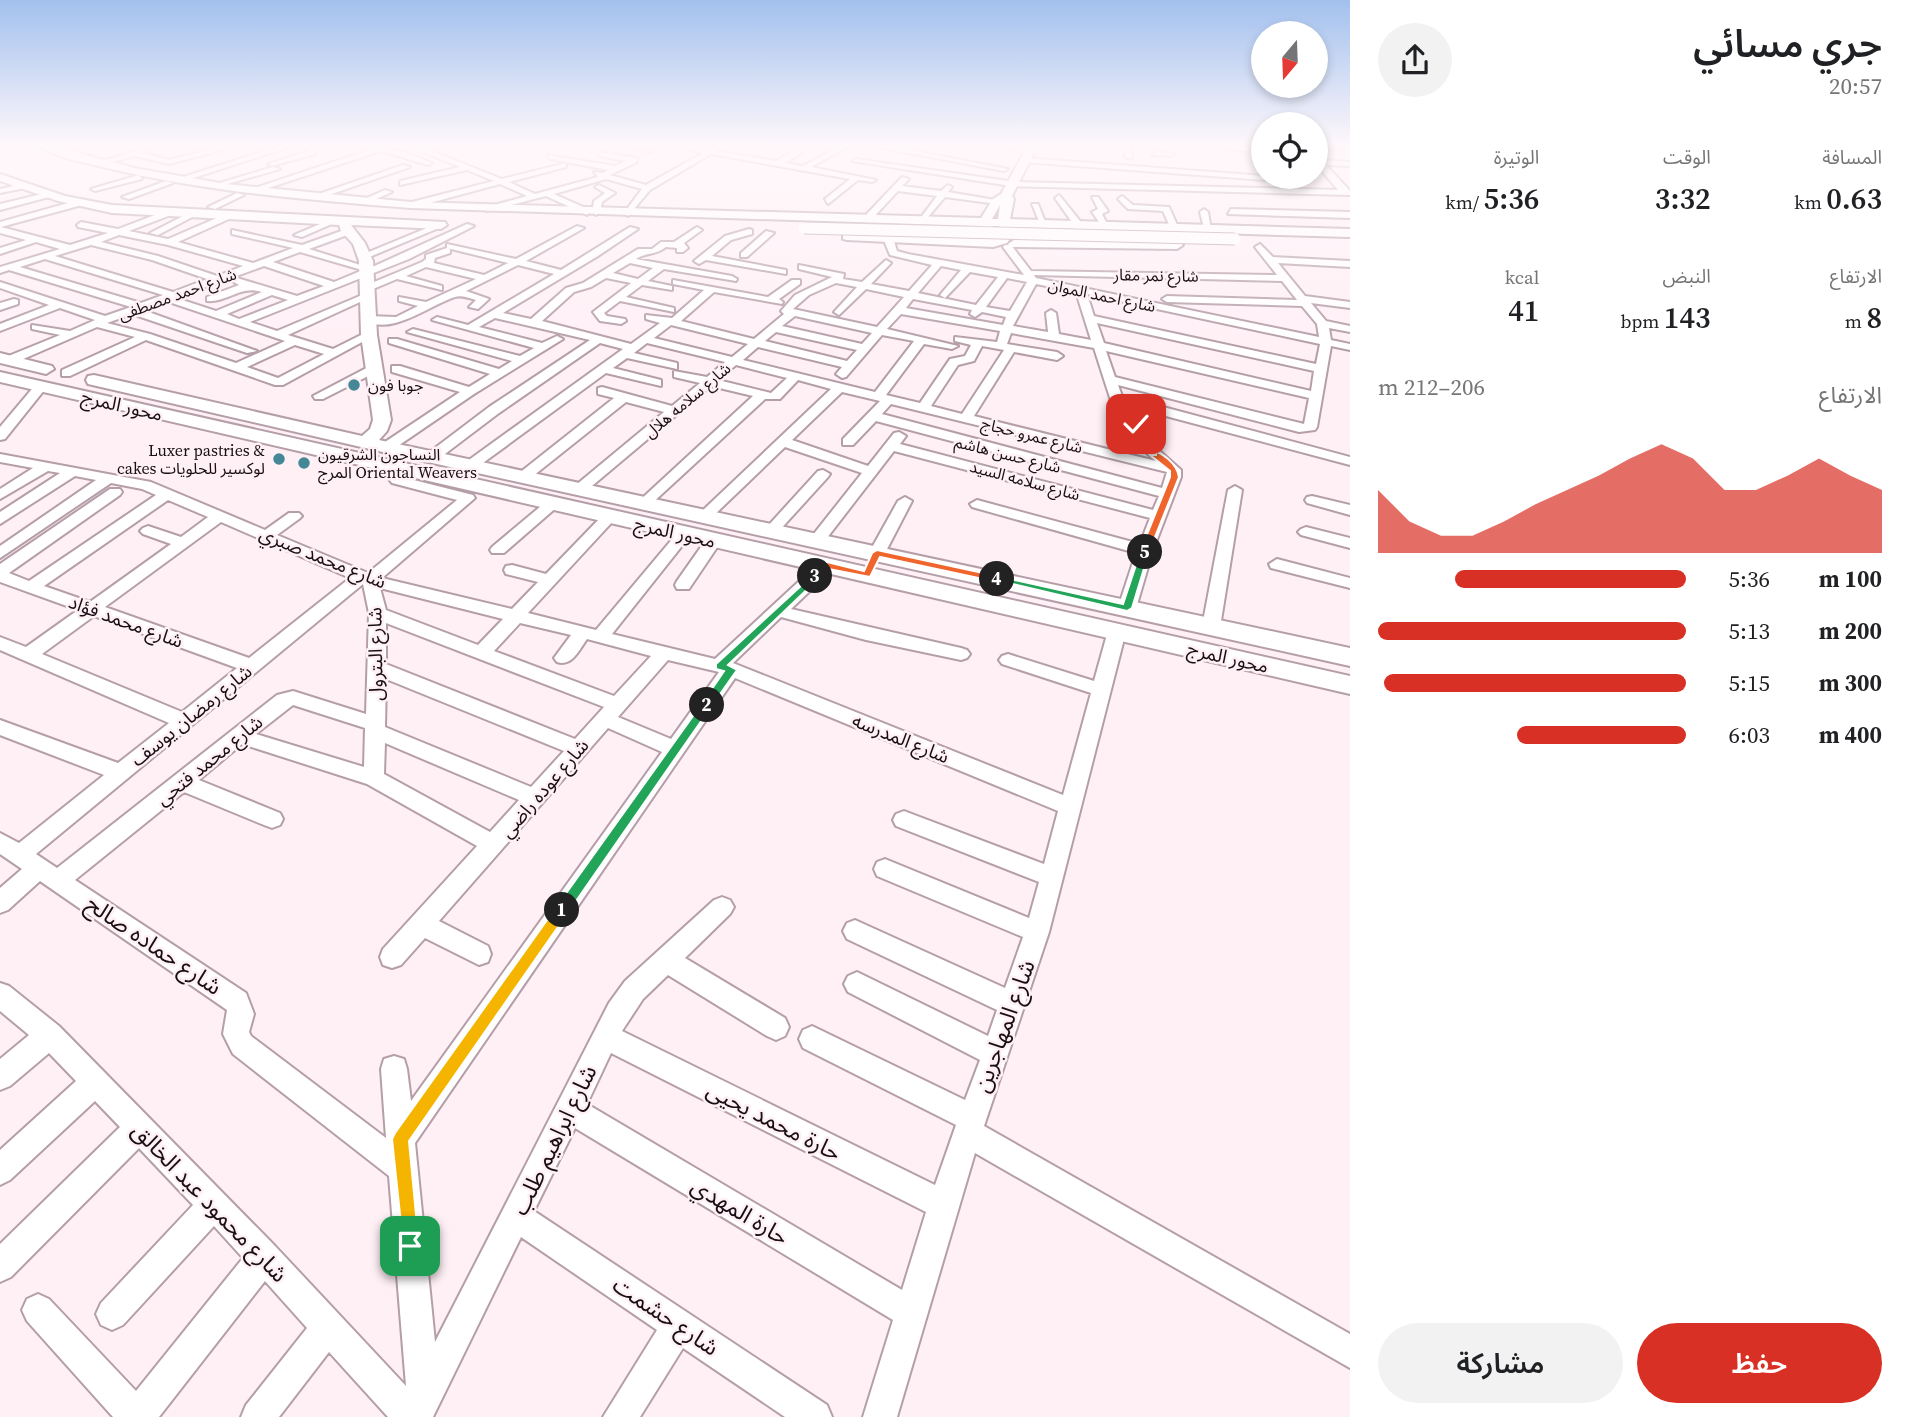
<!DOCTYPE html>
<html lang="ar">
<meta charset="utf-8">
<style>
body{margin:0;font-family:"Source Serif 4","Noto Sans Arabic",serif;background:#f2f2f2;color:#202124;direction:rtl;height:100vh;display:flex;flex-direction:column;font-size:26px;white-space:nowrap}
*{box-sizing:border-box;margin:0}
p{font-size:23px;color:#757577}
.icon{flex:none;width:38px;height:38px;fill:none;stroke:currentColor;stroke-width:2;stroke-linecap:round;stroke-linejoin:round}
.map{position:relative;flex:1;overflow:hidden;direction:ltr}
.sheet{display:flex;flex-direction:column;background:#fff;width:560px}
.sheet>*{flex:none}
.needle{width:46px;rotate:199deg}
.fabs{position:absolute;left:1251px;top:21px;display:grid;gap:14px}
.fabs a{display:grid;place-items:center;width:77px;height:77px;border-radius:50%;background:#fff;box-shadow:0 4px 10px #0003;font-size:35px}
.pin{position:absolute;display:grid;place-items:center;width:60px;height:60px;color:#fff;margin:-30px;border-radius:14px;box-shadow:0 4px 10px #0006}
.km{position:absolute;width:35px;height:35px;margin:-18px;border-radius:50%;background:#222;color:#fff;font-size:19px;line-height:35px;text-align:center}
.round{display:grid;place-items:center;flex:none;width:74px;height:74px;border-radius:37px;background:#f2f2f2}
.head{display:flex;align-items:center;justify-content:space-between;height:119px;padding:0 28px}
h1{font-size:38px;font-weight:600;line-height:52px}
.metrics{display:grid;grid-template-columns:repeat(3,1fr);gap:10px;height:119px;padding:7px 28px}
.metrics div{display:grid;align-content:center}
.metrics b{font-size:30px;font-weight:600}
.metrics small{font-size:19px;font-weight:400}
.metrics p{font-size:19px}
.chart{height:196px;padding:14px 28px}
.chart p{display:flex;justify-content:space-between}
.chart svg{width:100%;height:126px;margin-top:7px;fill:#d93025;opacity:.7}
.primary-button{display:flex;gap:14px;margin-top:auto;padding:14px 28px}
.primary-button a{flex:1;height:80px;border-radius:42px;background:#d93025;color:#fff;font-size:28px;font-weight:600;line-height:80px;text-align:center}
.primary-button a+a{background:#f2f2f2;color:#202124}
ul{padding:0 28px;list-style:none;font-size:23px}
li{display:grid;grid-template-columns:112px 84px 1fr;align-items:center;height:52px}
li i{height:18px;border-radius:9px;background:#d93025}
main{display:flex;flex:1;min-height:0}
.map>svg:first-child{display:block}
</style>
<main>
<section class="sheet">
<div class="head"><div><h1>جري مسائي</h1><p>20:57</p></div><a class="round"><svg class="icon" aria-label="share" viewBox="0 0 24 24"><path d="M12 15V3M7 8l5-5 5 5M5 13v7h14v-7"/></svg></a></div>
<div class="metrics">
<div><p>المسافة</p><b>0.63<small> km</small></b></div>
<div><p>الوقت</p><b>3:32</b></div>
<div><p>الوتيرة</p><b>5:36<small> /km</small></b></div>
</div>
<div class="metrics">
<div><p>الارتفاع</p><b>8<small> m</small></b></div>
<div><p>النبض</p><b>143<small> bpm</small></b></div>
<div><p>kcal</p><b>41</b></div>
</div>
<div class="chart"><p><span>الارتفاع</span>206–212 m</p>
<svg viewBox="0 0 160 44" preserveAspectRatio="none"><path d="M0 44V22L10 33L20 38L30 38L40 33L50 27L60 22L70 17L80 11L90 6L100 11L110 22L120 22L130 17L140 11L150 17L160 22V44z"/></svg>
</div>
<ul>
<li><b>100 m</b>5:36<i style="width:75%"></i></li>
<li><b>200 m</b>5:13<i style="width:100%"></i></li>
<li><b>300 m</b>5:15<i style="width:98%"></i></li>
<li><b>400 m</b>6:03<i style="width:55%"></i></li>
</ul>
<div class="primary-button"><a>حفظ</a><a>مشاركة</a></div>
</section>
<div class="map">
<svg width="1350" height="1417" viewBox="0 0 1350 1417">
<rect width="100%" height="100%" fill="#fff0f6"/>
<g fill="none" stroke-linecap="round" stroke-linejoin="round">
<defs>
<g id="street">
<polygon points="57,147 75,147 54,152 50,150"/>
<polygon points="220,147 233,147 169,164 135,156 100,165 96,163 143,149 147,151 143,153 169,160"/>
<polygon points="277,147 289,147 184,181 177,179"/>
<polygon points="310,147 317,147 315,154 272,166 268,164 309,151"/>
<polygon points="368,147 405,152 432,163 428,165 381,151 256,192 249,190 372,149"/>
<polygon points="411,147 422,147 502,179 566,163 566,167 509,182 535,194 598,177 594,172 603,173 608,170 550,159 547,155 615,166 626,161 599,156 599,152 637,158 637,162 610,175 646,185 703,153 678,147 713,148 716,151 776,161 802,147 811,147 785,163 803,166 838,147 847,147 811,167 876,180 872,182 858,180 828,204 825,199 850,179 711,154 650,190 628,216 624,213 642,189 606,179 554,194 590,210 587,215 546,196 487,211 487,207 527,196 500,184 411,208 408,203 494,181 467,170 400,185 400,181 460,167"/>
<polygon points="629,147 654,150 650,152"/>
<polygon points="877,147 894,147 1008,169 1004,171"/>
<polygon points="1002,147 1018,147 1034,152 1030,154"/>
<polygon points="1123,147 1131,147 1132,158 1126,158"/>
<polygon points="1220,147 1264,148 1264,152 1223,149"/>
<polygon points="1326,147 1350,147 1350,151"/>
<polygon points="1155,151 1174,154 1170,156 1152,155"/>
<polygon points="1316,156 1322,160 1350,162 1350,166 1326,165 1350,191 1350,195 1011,186 852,161 856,159 1015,182 1338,190 1316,164"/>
<polygon points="1025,158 1293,178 1297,180 1293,182 1022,162"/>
<polygon points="403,165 410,167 317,199 310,197"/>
<polygon points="273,167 280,169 217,187 213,185"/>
<polygon points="139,175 142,179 95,191 91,189"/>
<polygon points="902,177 909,179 902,186 941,191 948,185 952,187 948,192 1001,201 997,204 945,197 923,223 919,220 937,196 898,191 870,221 864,221 864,217"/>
<polygon points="166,181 173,183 129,199 122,197"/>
<polygon points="22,184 25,188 0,193 0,189"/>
<polygon points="599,185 615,193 602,202 600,212 596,215 592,212 594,201 605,193 595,187"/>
<polygon points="385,190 392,192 367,203 360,201"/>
<polygon points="46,193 49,197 0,210 0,204"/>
<polygon points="237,193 244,195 215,209 208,207"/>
<polygon points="1059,195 1080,221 1080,225 1074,225 1055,198"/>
<polygon points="1122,196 1133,205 1169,207 1178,227 1171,229 1163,211 1128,209 1118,199"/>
<polygon points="1092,197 1098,197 1108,211 1102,214 1108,226 1102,226 1092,212 1098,209"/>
<path d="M79,200L82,205L1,227L70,245L108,233L78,227L77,225L81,222L118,229L168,210L171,215L129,231L168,239L226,214L230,217L229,219L178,242L253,263L293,248L232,234V230L302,245L347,229L350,230V234L309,249L370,268L467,224L474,226L409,259L250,322L277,331L362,295L371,297L288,335L333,349L365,333L375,335L283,385H275L146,340L70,376H62V370L135,337L97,327L14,363H6V357L60,335L32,329V325L70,331L95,320L60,308L0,331V324L49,305L0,288V282L105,316L131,307L9,270L0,273V267L60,249L36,242L0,254V248L26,240L0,233V222ZM119,235L168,245L243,266L217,276L158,256L101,242ZM91,245L152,260L207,279L173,292L55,256ZM300,252L362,270H363L334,282L273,262ZM45,259L163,295L141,303L20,267ZM264,266L324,286L297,296L237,278L232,281L239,285L207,297V301C228,303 239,285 262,292L216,311L176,298ZM272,295L288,300L239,319L227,314ZM166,301L285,341L236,363L150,334L107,323L132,314L247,353L257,351L143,310ZM295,345L324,354L278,378L247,367Z"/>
<polygon points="1032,204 1038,204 1046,224 1040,224"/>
<polygon points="1204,209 1208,212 1211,230 1204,228 1200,212"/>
<polygon points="1231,209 1350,212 1350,218 1228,214"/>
<polygon points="189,213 196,215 158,235 150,233"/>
<polygon points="334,218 341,220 302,237 294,235"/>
<polygon points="439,223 446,225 367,258 359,256"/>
<path d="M577,226L584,228L526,261L561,270L630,227L638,229L598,256L503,313L531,319L566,288L583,283L638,249H652L661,242H674L697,227L702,230L684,243L688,248L683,252H677V248L666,247C655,256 646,252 636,259L732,276L737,279L736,281L664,269L648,281L672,286V290L642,285L626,297L674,308V312L620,301L604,313L607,316L625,319L626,321L621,324L600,321L593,312L631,283L606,278L591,287L574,292L542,321L631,344L660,323L646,319V315L672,318L704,290L673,284V280L768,297L792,280H800V284L779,299L783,302L782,304L714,292L681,321L754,339L784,314L781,311L795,295L832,277L799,269V265L844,274L843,279L862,282L886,260L891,263L871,284L909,291L932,265L890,255L883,238L888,235L893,238L897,251L908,254L1024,275L1003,247L1005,245H1011L1031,271L1277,275L1255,247L1260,244L1273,257L1350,261V267L1278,263L1305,296L1350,302V308L1311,303L1326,321L1350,326V332L1329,328L1331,340L1350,344V350L1331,346L1317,427L1315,430L1299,432L1118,385L1133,427L1181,470V477L1153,550L1136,608L1127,614L1118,608L1136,553L972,507L970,504L977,500L1140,544L1150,518L894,451L823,543H811L809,540L862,473L785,447L711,518H701L698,515L701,512L831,389L798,380L780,399H765L650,505H640L638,502L753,396L711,386L586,491H576L574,488L576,485L664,412L626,402L528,480H518V474L614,398L598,394V388L602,387L672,406L700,383L674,377V371L707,377L725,362L647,343L634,353L677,363V369L627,358L613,368L661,380V386L606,373L476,468H466V462L623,349L600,343L499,413L437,460H427V454L489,407L590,340L495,318L479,327L542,343L557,336L563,339L474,394L392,450H382V444L460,392L392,372V366H400L469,387L490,374L389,343V339H397L499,369L512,361L407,332L413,329L520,356L534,348L432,320L437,317L468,325L554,274L518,265L466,291L489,299L478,309L469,307L476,300C469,298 461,295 455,297C429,305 390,338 363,319L368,316L396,317L418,306L399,301V297L426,302L476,279L426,267L406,276L442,286V290L397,279L366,292L362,291V287L422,262L426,259V255L447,248L450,249V253L435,258L434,263L484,275L508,263L447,248V244L516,259ZM630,263L653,268L638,279L613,273ZM941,266L961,270L940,295L945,298L970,272L998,277L976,305L918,293ZM1034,275L1282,281L1297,300L1167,296L1162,299L1167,302L1302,306L1317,324L1319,337L1036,278ZM1007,278L1027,282L1010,311L986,307ZM836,283L857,287L834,312L839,315L866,289L904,297L877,327L793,309L809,295ZM1036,284L1076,292L1091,340L1059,334L1056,313L1051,310L1046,313L1048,332L1013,326ZM1087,294L1320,344L1316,364L1094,316ZM913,299L972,310L970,314L975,317L982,312L1006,317L1003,325L906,308ZM901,314L1000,331L997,342L955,337V341L971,345L965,356L950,359L920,403L886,395L924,344L952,349L958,346L887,329ZM795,316L872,333L862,344L782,326ZM1097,323L1314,371L1311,391L1104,343ZM671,325L748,344L732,357L654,338ZM776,332L857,350L847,361L765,341ZM1011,333L1094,348L1120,429L1156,461L974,416L1014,352L1057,360L1063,356L1057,352L1007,344ZM882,335L914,341L875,392L743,360L758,347L842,367L836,374L842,378L846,377ZM982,346L1004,350L962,414L931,406L958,365L974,361ZM1106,351L1309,398L1304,424L1115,377ZM736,365L787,378L771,393L718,380ZM842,392L880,401L843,439V445H853L876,421L1159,496L1153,510L900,444L906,436L899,432L894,433L868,466L792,440ZM891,404L1167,472L1162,488L882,414Z"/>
<polygon points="749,229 752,230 752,234 731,240 712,256 786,270 786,274 706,260 699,264 694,261 725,236"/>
<polygon points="766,231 774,233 747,257 741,257 741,253"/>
<polygon points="14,299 18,300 18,304 0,310 0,303"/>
<polygon points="376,363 380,364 380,370 323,399 315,399 313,396"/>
<polygon points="41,382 47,386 45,389 5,439 0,440 0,427 37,383"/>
<polygon points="1152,404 1350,457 1350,465 1147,411 1147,405"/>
<path d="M0,454L151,482L265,530L289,513H299L302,516L299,519L277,535L368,573L457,500L392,483L380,467L387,463L392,464L402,477L473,495L475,498L382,578L512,609L538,582L506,574L504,570L506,566L512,565L546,574L604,514H614L617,517L614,520L528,613L596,630L679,531H689L692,534L689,537L612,634L715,659L821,561H833L835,565L833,569L791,609L961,648L967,650L970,654L967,658L961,660L866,640L781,617L733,663L1063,795L1091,693L1002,664L999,660L1002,656L1008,654L1094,681L1108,631L1117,625L1123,627L1126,631L1049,932L984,1126L1350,1334V1368L975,1153L897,1417H863L893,1320L575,1128L534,1211L827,1405L832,1417H785L683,1348L640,1417H603L657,1330L521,1237L433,1417H388L329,1352L279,1417H241L246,1405L307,1328L265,1281L159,1417H113L27,1321L22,1310L27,1299L38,1294L49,1299L136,1391L243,1258L214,1226L123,1325L112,1330L101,1325L96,1314L101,1303L193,1205L139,1148L11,1277L0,1282V1244L120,1127L95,1101L10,1180L0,1185V1150L76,1081L49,1053L10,1086L0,1090V1059L29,1035L0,1011V983L9,986L59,1026L275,1246L406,1386L389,1176L233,1054L223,1034L227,1010L40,881L8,910L0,913V888L22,869L0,854V833L19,843L104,775L0,735V720L118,763L169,723L0,650V637L26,647L78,610L0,582V564L110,489H120L122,492L120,495L9,573L29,581L156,495L142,489L111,483L0,558V546L96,480L75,476L0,524V512L60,473L48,471L0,499V489L33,468L0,462ZM168,500L208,517L181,537L148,526L143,528L140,531L143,534L171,544L90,602L44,586ZM221,522L350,578L249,658L105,607ZM363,584L369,613L366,714L293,691L277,695L57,868L36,854ZM380,588L503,619L478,645L386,610ZM94,616L237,668L182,712L42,654ZM386,623L604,707L575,739L386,664ZM520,623L571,635L554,658L557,662C572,667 579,650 587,639L651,656L614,696L494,651ZM668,660L719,672L671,739L618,717ZM735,678L1058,811L1044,864L904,811L896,814L893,820L896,826L1039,882L1029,918L885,859L877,862L874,869L877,876L1023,937L1005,988L855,920L847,923L843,931L847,939L997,1010L988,1036L857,972L848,976L844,984L848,992L980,1060L965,1100L812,1026L803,1030L799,1039L803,1048L956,1125L935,1185L622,1031L643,999L668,975L767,1036L776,1040L785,1036L789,1027L785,1018L685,958L730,914L734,907L730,900L722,897L714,900L625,981L609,1003L435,1342L415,1143ZM386,679L564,751L531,787L385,727ZM293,705L365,728L364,767L256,734ZM608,728L662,752L411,1101L407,1069L404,1059L394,1056L384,1059L381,1069L386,1138L251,1036L249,1032L254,1014L246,993L75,880L184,792L264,825L272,828L280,825L283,819L280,813L199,780L242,744L367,784L477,846L383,949L380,957L383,965L392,968L401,965L425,938L479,965L488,962L491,954L488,946L439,921ZM385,743L519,800L490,832L384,774ZM611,1053L926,1212L902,1290L587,1104Z"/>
<polygon points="823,470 830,474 828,477 777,533 767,533 764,530 767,527 818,471"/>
<polygon points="1235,486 1242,490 1220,627 1211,633 1202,627 1228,490"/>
<polygon points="1312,496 1350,505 1350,515 1307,503 1305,500 1307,497"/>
<polygon points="905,497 912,501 885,553 877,558 871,556 869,553 898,501"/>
<polygon points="552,500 557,501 559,504 557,507 504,553 492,553 490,550 492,547 547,501"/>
<polygon points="1306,527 1350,538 1350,548 1301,535 1298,532 1301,529"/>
<polygon points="714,535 722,540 689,589 677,589 675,585 677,581 708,537"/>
<polygon points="1277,559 1350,578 1350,588 1271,568 1269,564"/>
</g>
<g id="secondary">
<path d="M40,147H57L134,168L226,184L411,202L981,218L993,199L1001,194L1027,147H1037L1012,196L1014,199L1010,219L1350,229V237L1012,227L1013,234L1007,243L993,247L847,240L843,239V233L990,239L984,237L980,226L411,208C309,200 207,192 107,168C86,163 58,158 40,147ZM1000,205L998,219H992ZM992,226H999L1000,235L994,232Z"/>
<polygon points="0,174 65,196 112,205 445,222 447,225 441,229 351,225 365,243 373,261 377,335 391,420 387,431 379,440 1350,648 1350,666 387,453 88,384 86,380 88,376 94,375 362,436 370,429 373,420 361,335 359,261 353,244 341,231 339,225 112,213 58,201 0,181"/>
<polygon points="1014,240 1177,241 1183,245 1177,249 1010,247 1008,244"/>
<polygon points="0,353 52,366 54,369 46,374 0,363"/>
<polygon points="0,372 1350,676 1350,694 0,382"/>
</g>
</defs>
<use href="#street" stroke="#b59ea8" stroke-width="4"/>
<use href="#secondary" stroke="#b59ea8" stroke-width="4"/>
<use href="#street" fill="#fff" fill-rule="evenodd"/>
<use href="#secondary" fill="#fff" fill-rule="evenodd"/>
<defs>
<polyline id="secondary-bridge" points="804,228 1235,239"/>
</defs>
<use href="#secondary-bridge" stroke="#b59ea8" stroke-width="13" stroke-linecap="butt"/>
<use href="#secondary-bridge" stroke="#fff" stroke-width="11"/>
</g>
<linearGradient id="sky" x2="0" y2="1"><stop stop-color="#a2c0ee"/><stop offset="0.42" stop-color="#fff8fb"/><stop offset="1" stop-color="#fff8fb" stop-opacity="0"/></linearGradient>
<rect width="1350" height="346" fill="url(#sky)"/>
<polygon fill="#f5b400" stroke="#fff" stroke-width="2" points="562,904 567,906 567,914 409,1141 419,1246 416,1252 410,1255 404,1252 392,1139 395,1133 557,906"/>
<polygon fill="#22a559" stroke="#fff" stroke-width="2" points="707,700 712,705 711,707 567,914 557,914 557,906 703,702"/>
<polygon fill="#22a559" stroke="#fff" stroke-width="2" points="815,573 818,574 818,579 728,665 737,670 711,707 703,707 703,702 724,671 716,669 716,664"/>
<polygon fill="#f0652b" stroke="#fff" stroke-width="2" points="877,550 997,576 1002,579 997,582 880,557 870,577 829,569 818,579 810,576 827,562 864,571 872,553"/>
<polygon fill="#22a559" stroke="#fff" stroke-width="2" points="1141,550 1149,552 1132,608 1127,611 992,579 997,576 1123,604"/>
<path fill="#f0652b" stroke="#fff" stroke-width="2" d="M1150,451C1162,451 1177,464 1179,477L1149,552L1145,555L1140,552L1170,477V471L1150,455Z"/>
<polygon fill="#f5b400" stroke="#fff" stroke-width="2" points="1136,422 1140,424 1132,429 1156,451 1156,455 1150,455 1123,429"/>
<g fill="#448897" stroke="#fff0f6" stroke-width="2.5">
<circle cx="354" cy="385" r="7"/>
<circle cx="279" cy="459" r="7"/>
<circle cx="304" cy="463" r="7"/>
</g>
<g text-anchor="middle" stroke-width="5" stroke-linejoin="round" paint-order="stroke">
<g font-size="16" fill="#170f13" stroke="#fff0f6">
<text transform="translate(1156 275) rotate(1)" y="6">شارع نمر مقار</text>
<text transform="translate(177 294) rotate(-20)" y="6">شارع احمد مصطفى</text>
<text transform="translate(1102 295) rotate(12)" y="6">شارع احمد الموان</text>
<text transform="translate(687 400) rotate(-40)" y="6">شارع سلامه هلال</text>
<text transform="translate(1032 435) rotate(14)" y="6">شارع عمرو حجاج</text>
<text transform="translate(1008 454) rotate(14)" y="6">شارع حسن هاشم</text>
<text transform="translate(1025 480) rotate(15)" y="6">شارع سلامه السيد</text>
</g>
<g font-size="16" fill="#170f13" stroke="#fff0f6" text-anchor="start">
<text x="368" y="391">جوبا فون</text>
<text x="265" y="456" text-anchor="end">Luxer pastries &amp;<tspan x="265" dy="18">cakes لوكسير للحلويات</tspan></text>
<text x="318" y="460">النساجون الشرقيون<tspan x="318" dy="18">المرج Oriental Weavers</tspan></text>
</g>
<g font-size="19" fill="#170f13" stroke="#fff0f6">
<text transform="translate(122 405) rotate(13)" y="7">محور المرج</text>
<text transform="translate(675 532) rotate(13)" y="7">محور المرج</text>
<text transform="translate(323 557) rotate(22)" y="7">شارع محمد صبري</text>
<text transform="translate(126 621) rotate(20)" y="7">شارع محمد فؤاد</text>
<text transform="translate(375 654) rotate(-91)" y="7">شارع البترول</text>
<text transform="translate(1228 657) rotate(13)" y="7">محور المرج</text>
<text transform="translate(191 715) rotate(-39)" y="7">شارع رمضان يوسف</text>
<text transform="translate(901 738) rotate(22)" y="7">شارع المدرسه</text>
<text transform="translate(209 760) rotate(-39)" y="7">شارع محمد فتحي</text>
<text transform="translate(544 788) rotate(-49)" y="7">شارع عوده راضي</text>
</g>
<g font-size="23" fill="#170f13" stroke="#fff0f6">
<text transform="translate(154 945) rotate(34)" y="8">شارع حماده صالح</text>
<text transform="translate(1004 1026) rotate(-70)" y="8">شارع المهاجرين</text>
<text transform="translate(774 1121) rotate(27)" y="8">حارة محمد يحيى</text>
<text transform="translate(554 1140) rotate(-64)" y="8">شارع ابراهيم طلب</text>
<text transform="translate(210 1202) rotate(46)" y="8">شارع محمود عبد الخالق</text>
<text transform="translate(740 1211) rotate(31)" y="8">حارة المهدي</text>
<text transform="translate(666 1316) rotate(34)" y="8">شارع حشمت</text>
</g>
</g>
</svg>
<div class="fabs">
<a><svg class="needle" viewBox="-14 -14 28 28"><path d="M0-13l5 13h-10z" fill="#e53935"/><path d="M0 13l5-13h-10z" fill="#757577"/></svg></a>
<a><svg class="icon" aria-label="locate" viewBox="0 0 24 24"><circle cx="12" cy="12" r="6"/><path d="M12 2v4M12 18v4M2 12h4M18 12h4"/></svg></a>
</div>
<div class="pin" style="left:410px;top:1246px;background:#1e9e55"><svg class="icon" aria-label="arrive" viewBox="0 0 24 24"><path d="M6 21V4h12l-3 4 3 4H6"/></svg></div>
<div class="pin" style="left:1136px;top:424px;background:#d93025"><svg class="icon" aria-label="check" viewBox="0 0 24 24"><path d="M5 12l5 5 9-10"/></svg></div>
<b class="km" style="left:562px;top:910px">1</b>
<b class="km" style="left:707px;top:705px">2</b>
<b class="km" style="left:815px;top:576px">3</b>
<b class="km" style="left:997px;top:579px">4</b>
<b class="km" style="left:1145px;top:552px">5</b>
</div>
</main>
